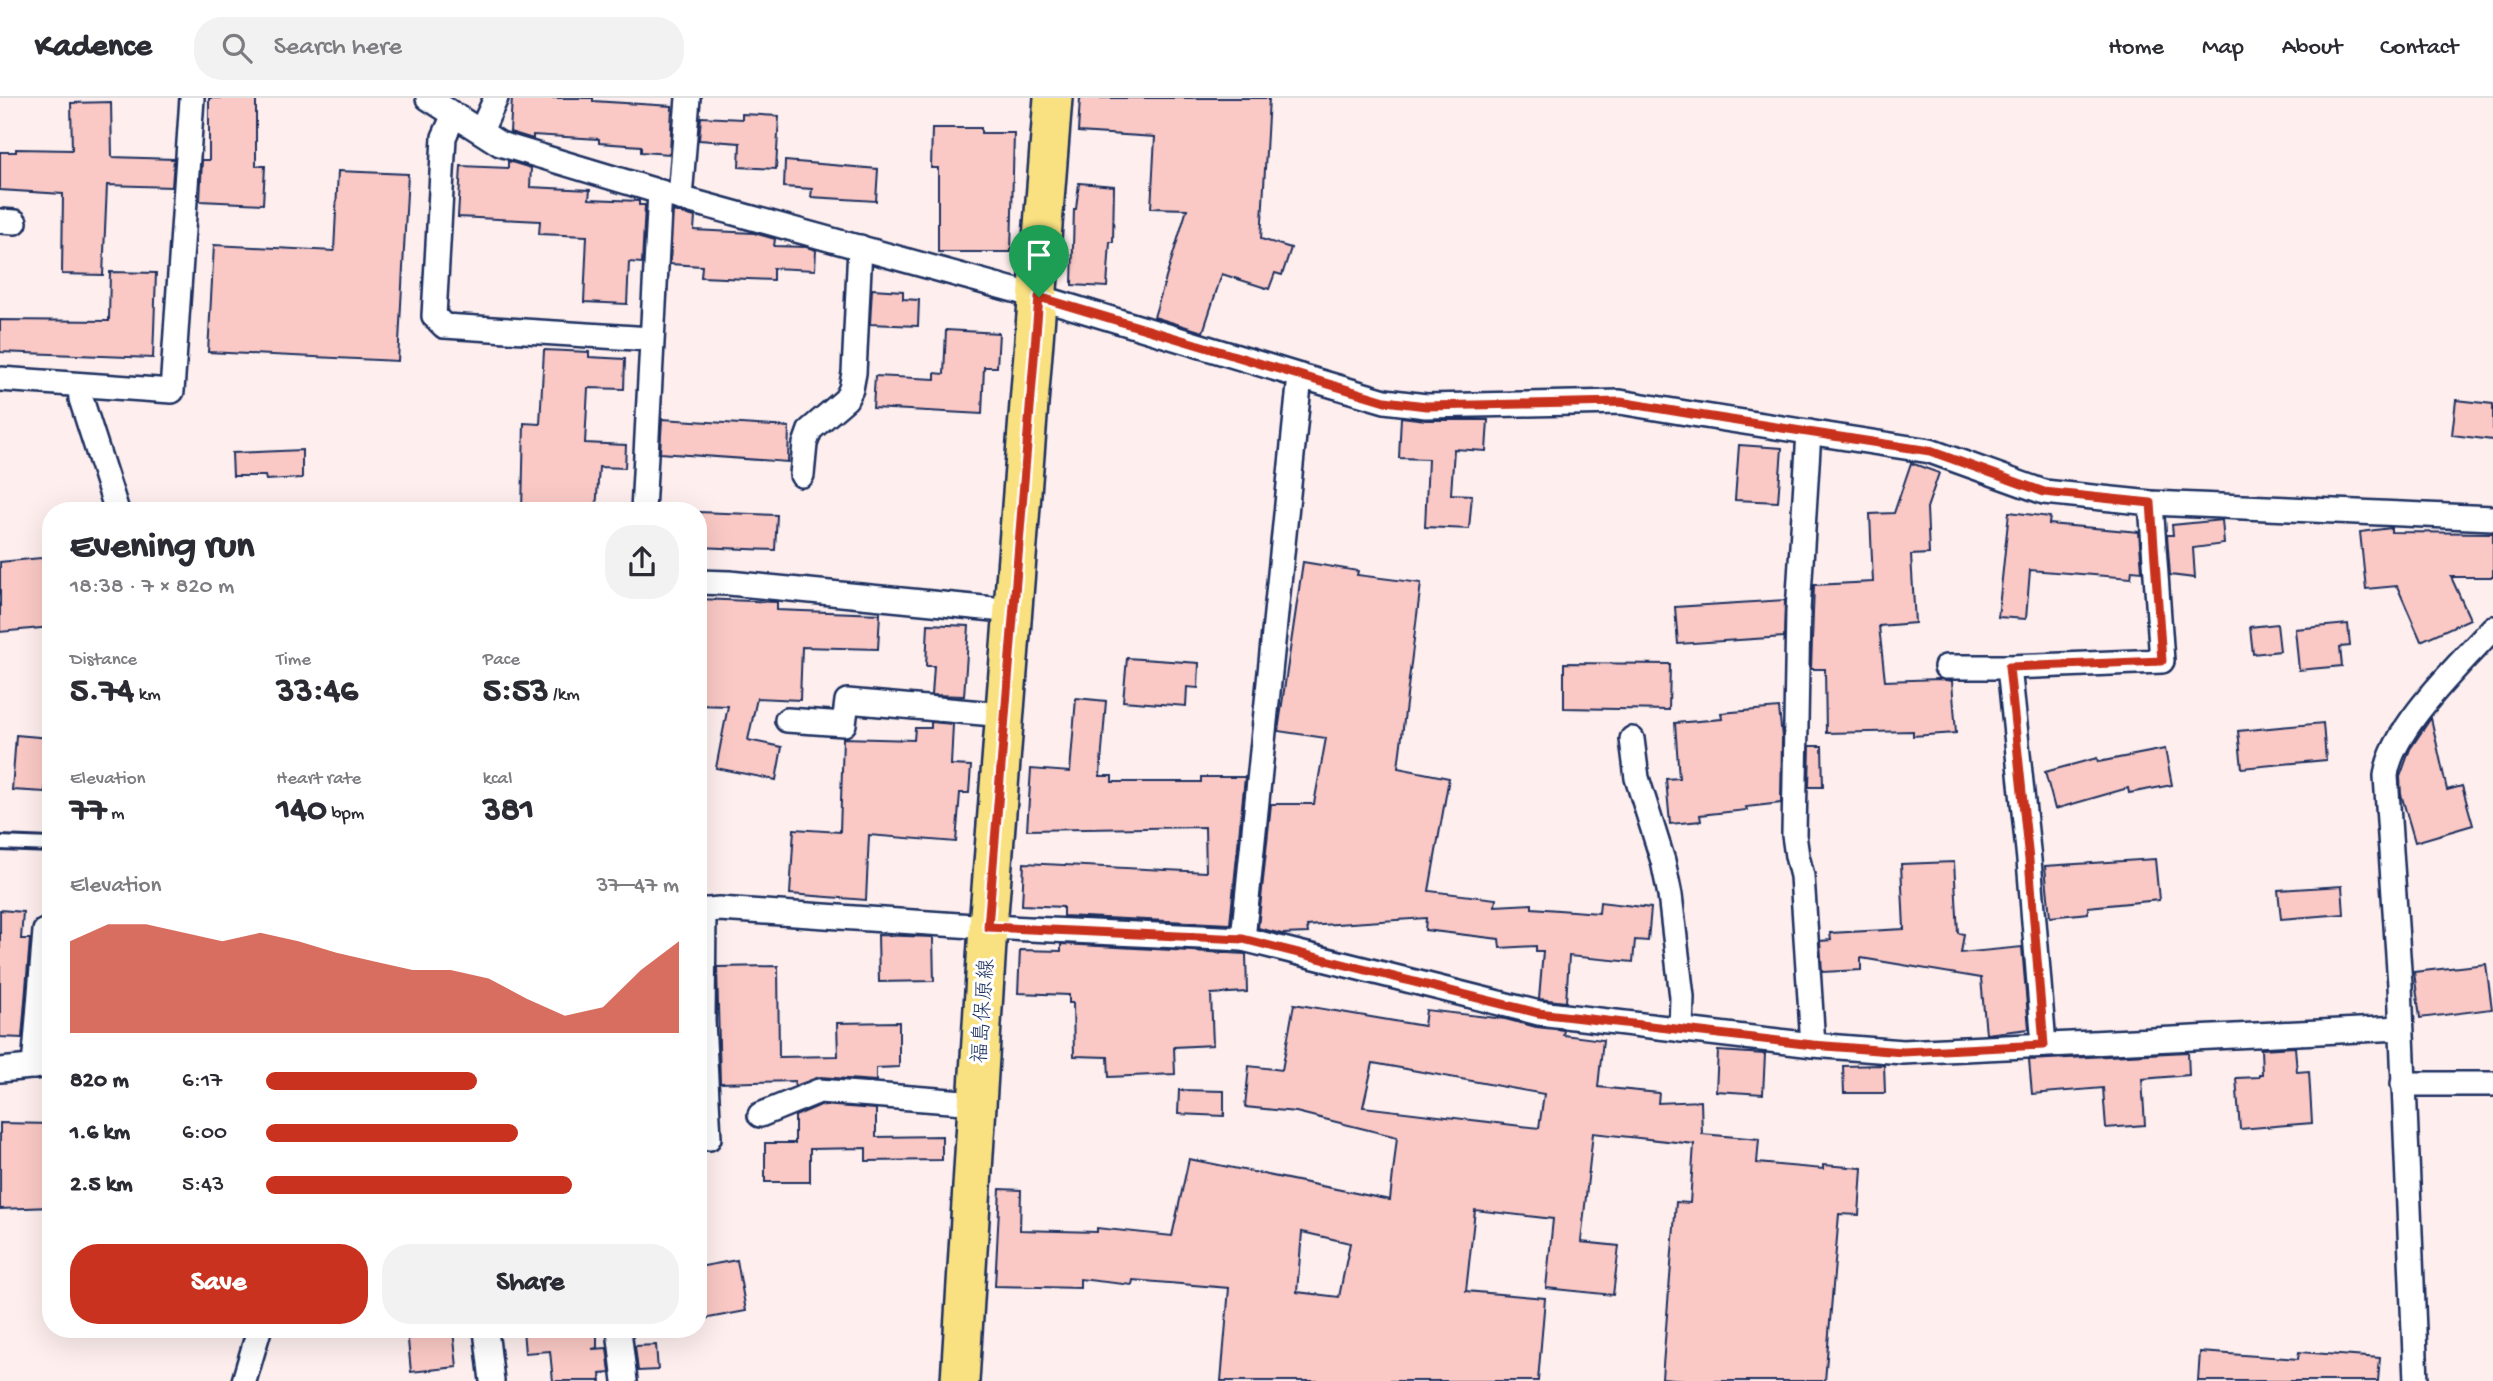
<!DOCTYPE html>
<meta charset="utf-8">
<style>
body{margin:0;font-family:"Gochi Hand","Klee One",sans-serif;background:#f2f2f3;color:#2b2b33;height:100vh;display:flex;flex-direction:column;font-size:26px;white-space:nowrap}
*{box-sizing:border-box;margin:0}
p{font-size:23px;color:#7c7c81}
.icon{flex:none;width:38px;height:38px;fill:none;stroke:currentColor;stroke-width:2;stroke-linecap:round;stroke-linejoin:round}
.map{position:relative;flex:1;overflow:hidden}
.side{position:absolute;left:42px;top:404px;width:665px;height:836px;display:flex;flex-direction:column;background:#fff;border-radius:28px;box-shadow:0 7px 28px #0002}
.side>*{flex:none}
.pin{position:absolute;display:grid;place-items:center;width:60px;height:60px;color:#fff;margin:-72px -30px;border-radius:50% 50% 50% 0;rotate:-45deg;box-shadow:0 0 7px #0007}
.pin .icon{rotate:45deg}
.round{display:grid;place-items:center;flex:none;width:74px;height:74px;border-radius:28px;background:#f2f2f3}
.overview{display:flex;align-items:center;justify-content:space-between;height:119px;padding:0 28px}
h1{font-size:38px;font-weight:700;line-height:52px}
.metrics{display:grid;grid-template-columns:repeat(3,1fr);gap:10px;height:119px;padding:7px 28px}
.metrics div{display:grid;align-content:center}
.metrics b{font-size:35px;font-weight:700}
.metrics small{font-size:19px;font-weight:400}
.metrics p{font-size:19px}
.chart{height:196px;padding:14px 28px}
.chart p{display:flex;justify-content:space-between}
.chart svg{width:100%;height:126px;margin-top:7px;fill:#c8321e;opacity:.7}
.action{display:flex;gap:14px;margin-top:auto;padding:14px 28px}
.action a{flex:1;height:80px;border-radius:28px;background:#c8321e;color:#fff;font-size:28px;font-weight:700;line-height:80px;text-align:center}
.action a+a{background:#f2f2f3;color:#2b2b33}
ul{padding:0 28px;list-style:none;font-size:23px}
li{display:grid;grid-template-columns:112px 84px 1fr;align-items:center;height:52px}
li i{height:18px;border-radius:9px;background:#c8321e}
header{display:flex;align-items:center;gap:42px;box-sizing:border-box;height:98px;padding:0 35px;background:#fff;border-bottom:2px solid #e1e1e2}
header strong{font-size:33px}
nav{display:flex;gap:38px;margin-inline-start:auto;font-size:24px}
.search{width:490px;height:63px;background:#f2f2f3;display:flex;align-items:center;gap:18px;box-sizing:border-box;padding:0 24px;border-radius:28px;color:#7c7c81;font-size:26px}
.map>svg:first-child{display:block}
</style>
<header>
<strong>Kadence</strong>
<div class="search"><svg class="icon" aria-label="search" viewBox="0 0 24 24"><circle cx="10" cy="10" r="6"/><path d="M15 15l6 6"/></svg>Search here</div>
<nav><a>Home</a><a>Map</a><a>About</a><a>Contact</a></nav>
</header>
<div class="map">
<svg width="2493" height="1283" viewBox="0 0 2493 1283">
<rect width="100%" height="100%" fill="#feefee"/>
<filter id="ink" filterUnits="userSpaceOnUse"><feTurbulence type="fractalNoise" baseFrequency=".0143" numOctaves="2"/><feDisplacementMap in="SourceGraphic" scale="14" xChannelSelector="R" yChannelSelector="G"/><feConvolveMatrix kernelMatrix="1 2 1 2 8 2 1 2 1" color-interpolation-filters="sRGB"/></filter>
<g filter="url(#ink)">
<g fill="#fac9c5" stroke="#1b2f5e" stroke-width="2" fill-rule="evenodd">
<polygon points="209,0 256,0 256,68 265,68 263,106 200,103 202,62 209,62"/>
<polygon points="512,0 593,0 593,3 672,8 670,56 641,54 641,48 599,45 599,41 533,37 533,41 510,34"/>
<polygon points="1080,0 1269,0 1261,141 1291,150 1282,177 1275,175 1269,191 1222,176 1203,234 1154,219 1187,111 1151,110 1155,39 1078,34"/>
<polygon points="111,4 112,59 174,61 172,89 107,87 103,177 62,176 63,96 0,92 0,54 16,54 16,51 72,52 71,5"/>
<polygon points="742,16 779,18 776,71 739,69 740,45 699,42 701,19 742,21"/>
<polygon points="932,30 981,30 981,35 1014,35 1011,154 938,154 938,70 931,70"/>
<polygon points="508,63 531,70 530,89 590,92 589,101 639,103 639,107 645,107 642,165 629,164 627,206 584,204 587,138 539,136 540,123 458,119 461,68 508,70"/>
<polygon points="785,63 878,71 876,103 811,99 812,91 784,89"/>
<polygon points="338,73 408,76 398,263 208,254 214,147 334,153"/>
<polygon points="1079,85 1114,88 1113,144 1110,144 1107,189 1072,187 1074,111 1076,111"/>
<polygon points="673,113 695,119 694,132 754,135 775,141 774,148 806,149 816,152 815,172 773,170 773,182 701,179 702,168 670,166"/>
<polygon points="110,174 156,175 153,260 0,254 0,222 109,223"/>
<polygon points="872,191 903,193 903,201 919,202 918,228 870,226"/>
<polygon points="946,232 999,235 997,269 984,269 982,316 873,310 875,278 935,281 935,275 944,276"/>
<polygon points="544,252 589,254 589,259 625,261 624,291 588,290 585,345 626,347 625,370 599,369 596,413 522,413 524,325 540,326"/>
<polygon points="2456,302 2493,306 2493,342 2452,337"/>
<polygon points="1401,319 1426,322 1488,322 1486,353 1454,351 1451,396 1472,397 1469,431 1425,429 1428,361 1399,360"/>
<polygon points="662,321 789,329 788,364 660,355"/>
<polygon points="1739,347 1782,350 1778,404 1735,402"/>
<polygon points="302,352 302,380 266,382 265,378 233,378 232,355"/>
<polygon points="1911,365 1939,375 1927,410 1929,456 1911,457 1915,525 1879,528 1885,583 1939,581 1952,583 1956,635 1913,638 1913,633 1826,635 1825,571 1811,571 1814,487 1873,484 1870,416 1894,415"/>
<polygon points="698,414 777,417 775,452 698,449"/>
<polygon points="2009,414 2050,419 2049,426 2139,434 2142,473 2132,472 2131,480 2030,472 2026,521 1998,519"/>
<polygon points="2222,422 2224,446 2193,450 2195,480 2170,477 2167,437 2173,437 2172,427"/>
<polygon points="2391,430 2391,434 2493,435 2493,479 2451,479 2470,521 2421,543 2397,488 2366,491 2360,434"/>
<polygon points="51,459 51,529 0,534 0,464"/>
<polygon points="1303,464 1358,473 1357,477 1421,485 1398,670 1449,680 1429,793 1496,801 1495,808 1532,806 1532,810 1599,815 1600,804 1651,810 1648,843 1635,842 1633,864 1569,858 1566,904 1539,901 1543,853 1536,853 1536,848 1500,850 1499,841 1425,832 1426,820 1307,828 1308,835 1282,836 1258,830 1271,706 1314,706 1326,640 1278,633"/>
<polygon points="698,501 777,504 777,512 880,516 878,551 802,549 800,602 757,600 748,642 782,649 776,682 716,670 728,608 698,607"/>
<polygon points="1785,502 1784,539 1678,546 1675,509"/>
<polygon points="928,526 969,528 964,598 932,597 934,568 926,568"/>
<polygon points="2277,526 2280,553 2253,556 2250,529"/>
<polygon points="2348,526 2350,548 2340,549 2342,568 2299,572 2295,531"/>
<polygon points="1127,560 1199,565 1198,590 1187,589 1186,608 1123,603"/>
<polygon points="1564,565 1670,566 1669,612 1564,610"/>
<polygon points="1076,600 1106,603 1100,678 1112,678 1112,684 1201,684 1201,679 1245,679 1230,826 1063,818 1063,809 1022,807 1024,765 1206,774 1205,729 1027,732 1031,671 1070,674"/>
<polygon points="1779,610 1782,640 1781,705 1746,709 1747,712 1700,717 1701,723 1670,726 1666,681 1679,680 1675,625 1722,621 1721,615"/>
<polygon points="2431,620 2447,692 2462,688 2473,727 2415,744 2401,696 2400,679 2410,651"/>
<polygon points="931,624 953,626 951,667 971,668 969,695 960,695 956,744 869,737 866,802 790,796 794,731 840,734 843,640 914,642 915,630 931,630"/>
<polygon points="2323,625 2326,662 2242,670 2238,633"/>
<polygon points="16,637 50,640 45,694 12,692"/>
<polygon points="1810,648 1822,648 1823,689 1809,689"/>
<polygon points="2165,651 2172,687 2129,695 2128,690 2055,711 2045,674 2097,660 2098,664"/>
<polygon points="2155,761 2159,802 2088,809 2088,815 2050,819 2045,768"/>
<polygon points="1954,764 1958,835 1964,836 1961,855 2022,849 2029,931 1986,936 1981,880 1861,860 1861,872 1822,874 1820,843 1831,842 1830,835 1904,831 1901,766"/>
<polygon points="2342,788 2344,816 2281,821 2278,792"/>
<polygon points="0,812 23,814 21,841 30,841 22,940 0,939"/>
<polygon points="878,837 933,839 934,883 879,884"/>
<polygon points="1061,846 1246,856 1247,894 1211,896 1213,947 1174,949 1175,976 1109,979 1108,959 1074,958 1073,905 1069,905 1069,897 1018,895 1020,852 1061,853"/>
<polygon points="2486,866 2492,911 2420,920 2414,874"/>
<polygon points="778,868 779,959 838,958 837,925 899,924 899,969 876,970 876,983 820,979 795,988 795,983 720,985 717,869"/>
<path d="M1294,906L1424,928L1426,912L1505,921L1536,929L1564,932L1563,937L1603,942L1598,989L1659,995L1658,1005L1701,1003L1702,1036L1759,1041L1757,1065L1823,1071V1067L1862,1070L1859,1117L1839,1116L1825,1283H1698L1662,1280L1676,1104L1690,1105L1694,1046L1593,1035L1581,1144L1619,1148L1613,1197L1546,1190L1553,1121L1475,1112L1466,1193L1545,1200L1538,1283H1221L1229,1190L1133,1182L1132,1187L1080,1181V1190L995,1188L1000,1091L1021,1092L1020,1132L1097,1134V1130L1172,1138L1189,1061L1390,1102L1397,1039L1296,1014L1245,1009L1249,968L1282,972ZM1373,965L1544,996L1539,1030L1363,1009ZM1302,1134L1350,1145L1339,1199L1297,1194Z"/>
<polygon points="2295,949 2297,974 2309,973 2312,1025 2240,1031 2236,980 2259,979 2259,976 2262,976 2261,951"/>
<polygon points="1718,953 1765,956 1763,996 1716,993"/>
<polygon points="2188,954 2189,977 2142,981 2145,1027 2106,1030 2103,990 2032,996 2029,962"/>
<polygon points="1884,967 1885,995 1844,995 1843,968"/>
<polygon points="1179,992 1224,993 1224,1018 1178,1016"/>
<polygon points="821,1007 876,1011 876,1039 942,1038 942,1062 866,1063 866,1050 810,1051 810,1084 765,1084 765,1045 795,1045 795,1018"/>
<polygon points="0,1025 51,1026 51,1109 0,1111"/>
<polygon points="737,1162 746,1213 698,1222 698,1169"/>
<polygon points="407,1232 453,1232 457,1269 411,1274"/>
<polygon points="523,1232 597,1232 597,1250 592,1251 607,1250 610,1275 600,1276 601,1283 553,1283 550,1253 525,1255"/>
<polygon points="656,1247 658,1272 638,1273 635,1248"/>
<polygon points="2200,1254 2298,1261 2299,1254 2380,1260 2378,1283 2198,1283"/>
</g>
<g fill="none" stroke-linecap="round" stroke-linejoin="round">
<defs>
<polyline id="service" points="0,745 51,747"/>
<g id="minor">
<polyline points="428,0 500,46 680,100 1039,199 1300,278"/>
<polyline points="454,17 444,39 434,218 444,228 651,241"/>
<polyline points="481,33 496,0"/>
<polyline points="680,100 688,0"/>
<polyline points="0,123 15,124"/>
<polyline points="0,281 172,293 192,0"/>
<polyline points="80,287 81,301 117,413"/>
<polyline points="1809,334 1798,513 1794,737 1797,758 1802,778 1813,947"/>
<polyline points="802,377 805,346 810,332 846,301 851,291 854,275 860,149"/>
<polyline points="643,413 660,94"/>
<polyline points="698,484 729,485 1014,513"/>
<polyline points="1946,569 2009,569 2162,563 2151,405"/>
<polyline points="2009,569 2029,762 2044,947"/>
<polyline points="787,622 844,626 847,603 1005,617"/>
<polyline points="1632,641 1637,680 1663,763 1670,797 1682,899 1681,932"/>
<polyline points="704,812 703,923 709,1040"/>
<polyline points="698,813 719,811 988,829 1243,841 1539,915 1813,947 1903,954 2401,930"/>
<polyline points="1243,841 1300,278 1385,303 1426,308 1620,304 1692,316 1930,353 2044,394 2151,405 2493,420"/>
<polyline points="34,969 45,833"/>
<polyline points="0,972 51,967"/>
<polyline points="2403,986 2493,986"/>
<polyline points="760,1017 819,993 977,1005"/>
<polyline points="486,1232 492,1283"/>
<polyline points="619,1232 625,1283"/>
<polyline points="244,1283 259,1232"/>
<path d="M2416,1283L2400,887L2386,678C2391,631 2460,566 2493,530"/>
</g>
<polyline id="primary" points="960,1283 988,829 1053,0"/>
</defs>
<use href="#service" stroke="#1b2f5e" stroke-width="18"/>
<use href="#minor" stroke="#1b2f5e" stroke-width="28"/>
<use href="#primary" stroke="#1b2f5e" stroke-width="42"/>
<use href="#service" stroke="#fff" stroke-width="12"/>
<use href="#minor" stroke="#fff" stroke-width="23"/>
<use href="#primary" stroke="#f9e181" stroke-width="37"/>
</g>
</g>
<g fill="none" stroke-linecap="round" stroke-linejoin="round" filter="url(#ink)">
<defs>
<polygon id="route" points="1039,199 1385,303 1426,308 1620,304 1692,316 1930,353 2044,394 2151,405 2162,563 2009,569 2029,762 2044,947 1903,954 1813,947 1538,915 1243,841 988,829"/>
</defs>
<use href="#route" stroke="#fff" stroke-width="14"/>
<use href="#route" stroke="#c8321e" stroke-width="9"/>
</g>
<g text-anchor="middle" stroke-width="6" stroke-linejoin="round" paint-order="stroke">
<g font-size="21" fill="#1b2f5e" stroke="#fff">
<text transform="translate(982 913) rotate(-86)" y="7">福島保原線</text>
</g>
</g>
</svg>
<div class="pin" style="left:1039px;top:199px;background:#1e9e55"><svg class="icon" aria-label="arrive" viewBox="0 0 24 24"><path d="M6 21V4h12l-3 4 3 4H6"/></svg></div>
<section class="side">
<div class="overview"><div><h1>Evening run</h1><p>18:38 · 7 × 820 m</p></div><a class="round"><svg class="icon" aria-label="share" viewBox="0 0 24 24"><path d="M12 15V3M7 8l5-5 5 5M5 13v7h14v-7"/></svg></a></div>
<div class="metrics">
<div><p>Distance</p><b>5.74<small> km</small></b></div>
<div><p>Time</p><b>33:46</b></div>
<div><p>Pace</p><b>5:53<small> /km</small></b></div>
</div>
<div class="metrics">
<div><p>Elevation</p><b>77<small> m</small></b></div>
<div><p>Heart rate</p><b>140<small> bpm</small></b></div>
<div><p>kcal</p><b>381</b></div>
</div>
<div class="chart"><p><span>Elevation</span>37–47 m</p>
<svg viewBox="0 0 160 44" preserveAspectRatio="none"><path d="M0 44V12L10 6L20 6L30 9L40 12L50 9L60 12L70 16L80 19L90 22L100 22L110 25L120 32L130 38L140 35L150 22L160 12V44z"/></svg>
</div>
<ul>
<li><b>820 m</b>6:17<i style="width:51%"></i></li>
<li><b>1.6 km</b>6:00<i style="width:61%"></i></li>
<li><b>2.5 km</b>5:43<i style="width:74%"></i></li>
</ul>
<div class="action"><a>Save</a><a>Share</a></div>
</section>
</div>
